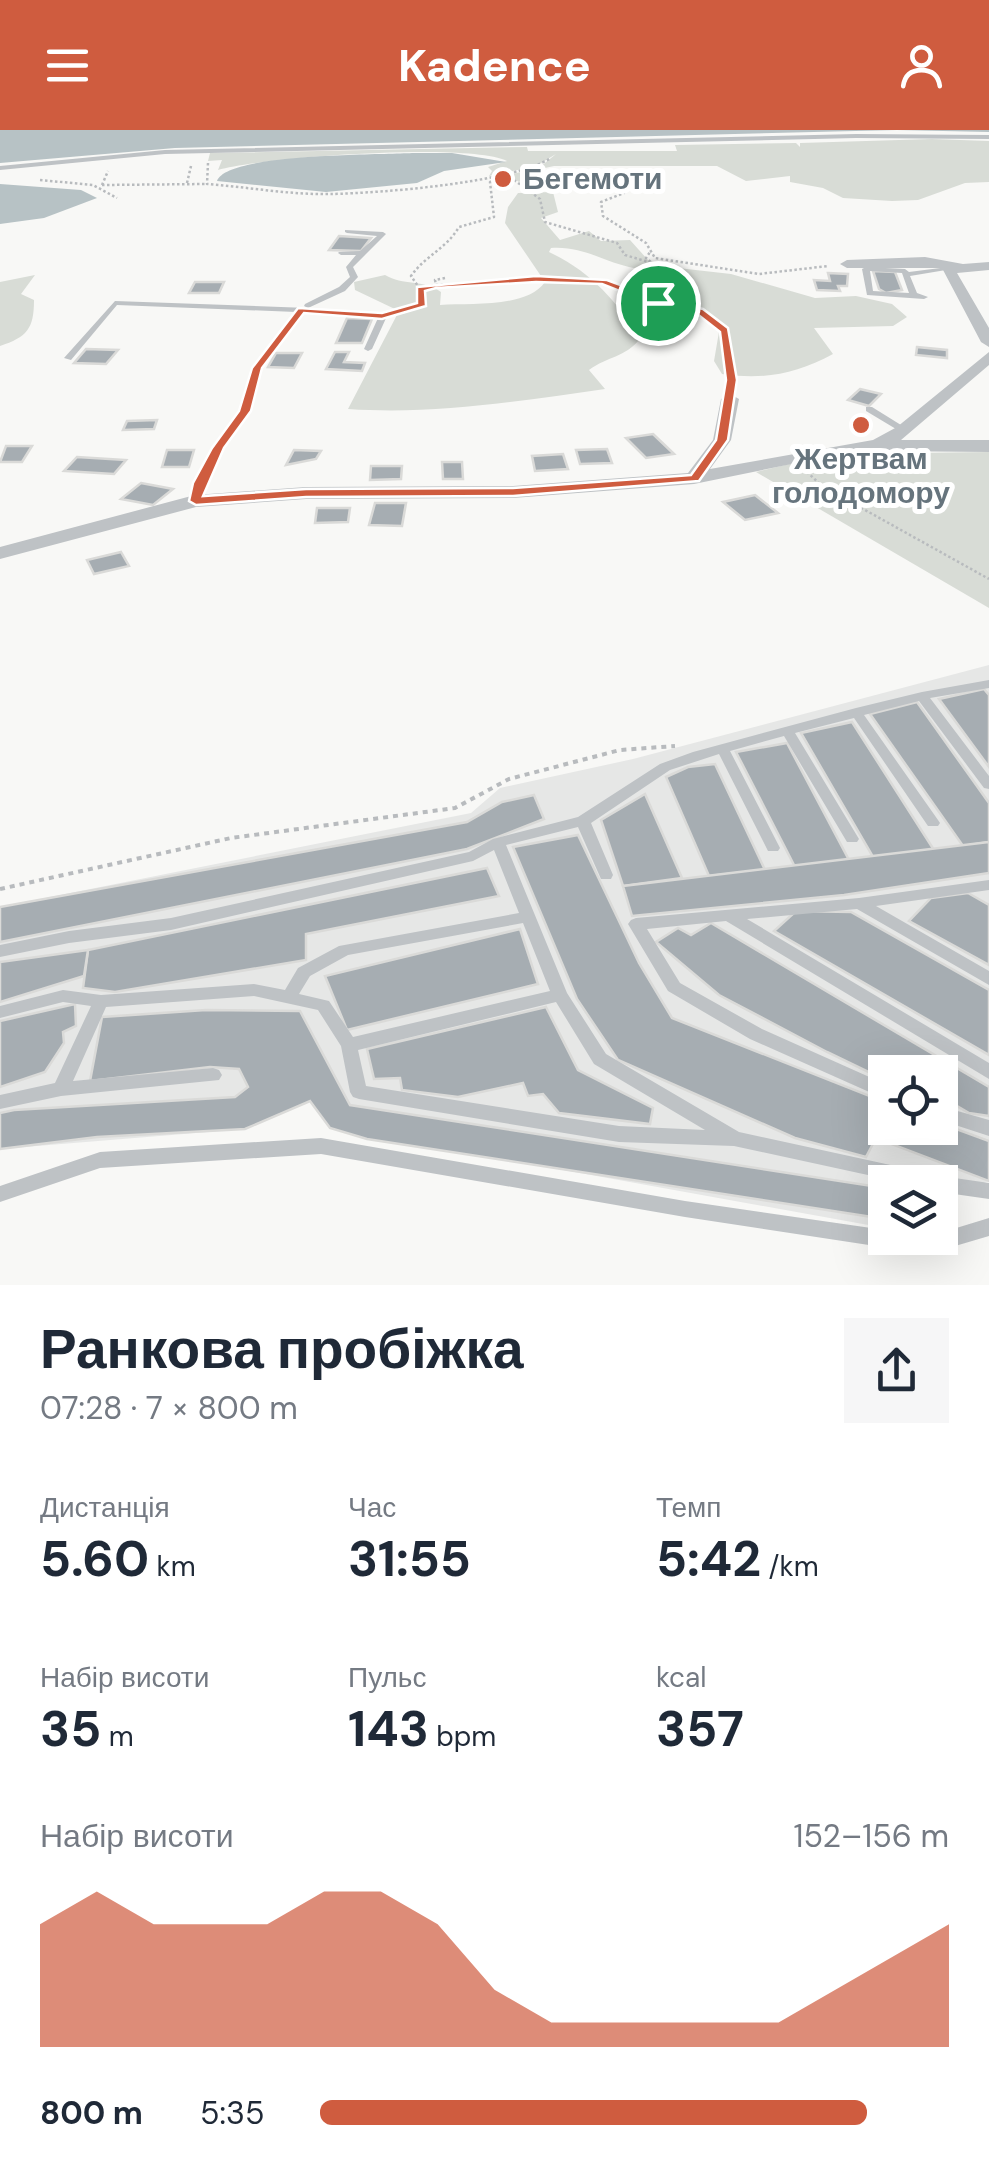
<!DOCTYPE html>
<html lang="uk">
<meta charset="utf-8">
<style>
body{margin:0;font-family:"DM Sans",sans-serif;background:#f6f6f7;color:#1f2937;height:100vh;display:flex;flex-direction:column;font-size:38px;white-space:nowrap}
*{box-sizing:border-box;margin:0}
p{font-size:32px;color:#747a83}
.icon{flex:none;width:55px;height:55px;fill:none;stroke:currentColor;stroke-width:2;stroke-linecap:round;stroke-linejoin:round}
.map{position:relative;height:1155px;overflow:hidden}
.details{display:flex;flex-direction:column;background:#fff;flex:1}
.details>*{flex:none}
.buttons{position:absolute;left:868px;top:925px;display:grid;gap:20px}
.buttons a{display:grid;place-items:center;width:90px;height:90px;border-radius:0px;background:#fff;box-shadow:0 10px 40px #0002;font-size:50px}
.pin{position:absolute;display:grid;place-items:center;width:85px;height:85px;color:#fff;margin:-42px;border:5px solid #fff;border-radius:50%;box-shadow:0 2px 10px #0007}
.round{display:grid;place-items:center;flex:none;width:105px;height:105px;border-radius:0px;background:#f6f6f7}
.summary{display:flex;align-items:center;justify-content:space-between;height:170px;padding:0 40px}
h1{font-size:55px;font-weight:700;line-height:75px}
.figures{display:grid;grid-template-columns:repeat(3,1fr);gap:15px;height:170px;padding:10px 40px}
.figures div{display:grid;align-content:center}
.figures b{font-size:50px;font-weight:700}
.figures small{font-size:28px;font-weight:400}
.figures p{font-size:28px}
.chart{height:280px;padding:20px 40px}
.chart p{display:flex;justify-content:space-between}
.chart svg{width:100%;height:180px;margin-top:10px;fill:#cf5c3f;opacity:.7}
ul{padding:0 40px;list-style:none;font-size:32px}
li{display:grid;grid-template-columns:160px 120px 1fr;align-items:center;height:75px}
li i{height:25px;border-radius:12px;background:#cf5c3f}
header{display:flex;justify-content:space-between;align-items:center;height:130px;padding:0 40px;background:#cf5c3f;color:#fff;font-size:45px;font-weight:700}
.map>svg:first-child{display:block}
</style>
<header><svg class="icon" aria-label="menu" viewBox="0 0 24 24"><path d="M4 6h16M4 12h16M4 18h16"/></svg>Kadence<svg class="icon" aria-label="person" viewBox="0 0 24 24"><circle cx="12" cy="8" r="4"/><path d="M4 21q1-7 8-7t8 7"/></svg></header>
<div class="map">
<svg width="989" height="1155" viewBox="0 0 989 1155">
<rect width="100%" height="100%" fill="#f8f8f6"/>
<path fill="#e6e7e6" fill-rule="evenodd" d="M989,535V1051L947,1068L949,1110L936,1108H940V1052H885V1098L330,998L310,971L245,999L0,1019V777L471,683L500,658L633,629ZM885,942H940V998H885Z"/>
<g fill="#d8dcd6">
<path d="M932,9L989,11V52L965,53L918,70L892,71L843,68L823,58L790,52V46L746,51L717,36H554L536,40L519,52L509,45L540,37L556,24L536,36L489,46L492,41L488,37L507,31C468,12 264,27 218,40L222,30L208,31L210,23L527,17L528,21H677L675,15L796,13L800,17V13Z"/>
<path d="M553,62L558,82L541,88L560,110L589,101L601,111L630,110L648,130L669,137L731,144L815,168L856,166L892,174L907,187L893,196L814,198L833,224C796,244 764,250 722,244L714,231L720,196L683,181L684,176L696,175L694,170L638,162L684,149C668,138 648,142 629,137C600,130 582,116 551,118L549,122C591,142 616,170 640,209C624,228 608,226 589,240L605,259C520,271 435,285 348,279L399,181L355,160L354,152L385,145C403,156 423,149 441,162L440,175C471,173 527,178 545,152L505,93L508,77L518,63Z"/>
<path d="M35,145L21,164L34,170C34,199 27,207 0,216V152Z"/>
<polygon points="989,322 989,478 756,342 831,324"/>
</g>
<g fill="#b7c2c5">
<polygon points="0,0 989,0 989,2 897,0 175,18 0,33"/>
<path d="M412,23H452L506,32L444,41L417,53L326,62L217,51C226,23 379,25 412,23Z"/>
<polygon points="0,54 81,60 97,68 44,88 0,94"/>
</g>
<g fill="#a6adb2" stroke="#dadad8" stroke-width="2.5">
<polygon points="339,106 371,108 361,121 329,120"/>
<polygon points="873,141 895,142 902,160 886,163 879,159"/>
<polygon points="828,143 848,144 847,156 838,156 840,161 817,160 814,150 830,151"/>
<polygon points="195,152 224,152 219,163 189,163"/>
<polygon points="347,188 372,189 362,213 336,213"/>
<polygon points="917,217 947,220 947,228 916,225"/>
<polygon points="86,219 118,220 106,234 74,233"/>
<polygon points="335,222 349,222 344,232 365,233 362,241 326,239"/>
<polygon points="276,223 302,223 294,238 268,237"/>
<polygon points="860,259 881,264 869,276 848,270"/>
<polygon points="157,290 154,299 123,300 127,291"/>
<polygon points="653,304 674,324 646,328 626,308"/>
<polygon points="6,316 32,316 22,332 0,332"/>
<polygon points="607,319 612,333 580,334 576,320"/>
<polygon points="167,320 194,320 189,337 162,337"/>
<polygon points="294,320 321,321 316,329 286,335"/>
<polygon points="563,324 568,339 535,341 532,326"/>
<polygon points="77,327 126,330 114,344 64,341"/>
<polygon points="442,332 462,332 463,349 443,349"/>
<polygon points="371,336 402,336 401,349 370,350"/>
<polygon points="141,353 173,359 153,375 121,369"/>
<polygon points="755,365 778,383 745,390 723,372"/>
<polygon points="375,373 406,373 402,396 369,395"/>
<polygon points="317,378 350,378 348,392 315,393"/>
<polygon points="121,422 129,436 94,444 87,430"/>
<polygon points="984,559 989,565 989,637 939,569"/>
<polygon points="917,572 989,673 989,712 963,716 870,584"/>
<polygon points="852,592 934,720 873,727 801,603"/>
<polygon points="787,613 849,730 795,737 736,622"/>
<polygon points="715,634 765,740 709,746 666,647 688,637"/>
<polygon points="645,664 682,748 623,756 601,690"/>
<polygon points="534,665 544,689 467,719 0,812 0,777 467,692 502,672"/>
<polygon points="578,705 639,833 672,888 885,972 885,998 940,998 940,993 989,1011 989,1051 876,1008 866,1027 795,1008 618,930 577,869 513,717"/>
<polygon points="989,712 989,743 844,765 632,786 623,756"/>
<polygon points="487,738 499,766 306,804 306,830 115,862 83,858 88,820"/>
<polygon points="968,763 989,775 989,835 909,791 931,768"/>
<polygon points="796,781 851,782 989,860 989,925 774,801"/>
<polygon points="711,793 989,957 989,986 969,983 940,966 940,942 885,942 885,950 827,922 719,865 656,812 678,798 691,805"/>
<polygon points="520,799 538,854 347,900 325,846"/>
<polygon points="88,820 84,846 0,872 0,832"/>
<polygon points="75,874 76,896 63,902 64,913 45,942 0,957 0,891"/>
<polygon points="546,877 578,940 653,978 650,994 559,983 543,964 528,966 523,953 458,967 402,960 400,948 374,949 367,919"/>
<polygon points="206,880 300,881 350,975 885,1058 885,1089 367,1009 330,998 310,971 245,999 97,1007 0,1019 0,983 14,980 235,967 248,957 239,939 210,937 90,951 102,887"/>
<polygon points="940,1067 946,1068 948,1099 940,1098"/>
</g>
<g fill="none" stroke-linecap="round" stroke-linejoin="round">
<g stroke="#b8bbbe" stroke-width="2.5" stroke-dasharray="2.5 2.5" stroke-linecap="butt">
<path d="M208,33L207,54C248,57 290,65 331,64C381,63 511,53 551,28"/>
<polyline points="506,44 540,69 545,92 617,113 625,125 652,133 646,128 650,122"/>
<polyline points="40,50 93,55 117,68"/>
<polyline points="187,53 191,36"/>
<polyline points="102,55 108,41"/>
<polyline points="102,55 207,54"/>
<polyline points="625,56 624,63 601,72 603,86 646,113 655,128 759,144 828,136"/>
<polyline points="445,148 435,150 436,155 573,149 604,152 658,173"/>
<path d="M420,159L411,146C426,125 446,119 459,97L494,87L490,52L498,48"/>
<polyline points="648,167 638,162 672,134"/>
<polyline points="657,172 700,181 725,200 731,255"/>
<polyline points="395,184 422,174 420,159 436,155"/>
<polyline points="807,342 822,356 989,449"/>
</g>
<polyline stroke="#b8bbbe" stroke-width="4" stroke-dasharray="5 5" stroke-linecap="butt" points="0,759 231,708 455,678 509,649 620,620 675,616"/>
<g fill="#bec2c5" fill-rule="evenodd">
<polygon points="856,4 989,5 989,9 856,8 165,24 0,40 0,36 165,20"/>
<polygon points="345,100 383,102 386,104 353,137 358,147 345,161 308,178 386,184 387,186 372,219 368,221 364,219 378,188 304,182 261,238 249,281 223,318 200,371 195,374 191,373 190,371 213,318 241,281 253,238 296,182 117,175 71,230 64,228 115,171 308,178 304,176 305,174 339,157 350,147 346,137 356,125 341,125 338,123 339,122 360,121 377,106 347,103 345,102"/>
<path d="M866,137L905,139L909,142L948,137L952,139L910,146L917,163L928,167L924,169L867,165L862,139ZM870,141L902,143L909,163L873,161Z"/>
<polygon points="866,277 872,277 909,300 901,302 866,281"/>
<path d="M989,550V558L930,568L989,646V659L984,658L919,571L864,585L938,690L940,693L938,696H928L854,588L795,603L859,709L857,712H847L784,606L730,621L780,718L778,721H768L719,624L670,640L591,693L613,745L611,749H601L578,697L506,715L567,863L606,924L739,1002L941,1046L989,1053V1069L940,1062V1052H900L734,1016L619,1012L359,969L353,967L350,962L341,916L318,880L254,866L106,877L73,951L213,938L219,940L222,945L219,950L61,966L0,979V965L55,953L91,876L63,872L0,888V876L63,860L101,865L254,854L285,860L298,838L339,816L519,783L494,720L473,731L171,800L69,813L0,827V815L69,801L171,788L469,722L493,709L578,687L660,634L693,622L856,578L922,562ZM523,793L550,861L353,907L329,871L299,864L310,846L348,825ZM556,872L594,934L705,1000L619,996L366,956L358,920Z"/>
<polygon points="989,750 989,760 876,776 989,841 989,855 857,779 747,789 989,933 989,949 726,791 647,799 680,853 762,899 885,954 885,969 750,909 668,861 628,794 631,790 636,788 859,768"/>
<polygon points="940,976 989,990 989,1006 940,990"/>
<polygon points="321,1008 685,1071 885,1100 885,1108 940,1108 940,1103 989,1088 989,1106 928,1124 685,1087 321,1024 100,1038 0,1072 0,1056 100,1022"/>
</g>
<g fill="#bec2c5" fill-rule="evenodd">
<polygon points="925,127 963,134 989,132 989,140 957,143 989,198 989,217 981,212 942,138 847,138 840,134 847,130"/>
<polygon points="989,222 989,235 901,310 989,310 989,322 879,321 821,328 694,354 513,368 306,369 196,377 0,429 0,417 195,365 306,357 513,356 688,343 713,310 721,269 730,264 739,269 731,310 710,339 873,310 897,297"/>
</g>
</g>
<path fill="#cf5c3f" stroke="#fff" stroke-width="2.5" fill-rule="evenodd" d="M536,146L607,150L661,170L703,179L728,198L737,250L728,310L699,351L513,366L306,367L196,375L189,371L193,353L212,318L239,281L252,238L298,178L382,183L417,173V157ZM536,152L602,154L655,175L697,184L720,202L726,250L716,310L691,345L513,358L306,359L203,366L224,318L251,281L262,238L304,183L382,189L426,176L425,161L436,158Z"/>
<g fill="#cf5c3f" stroke="#fff" stroke-width="4">
<circle cx="503" cy="49" r="10"/>
<circle cx="861" cy="295" r="10"/>
</g>
<g text-anchor="middle" stroke-width="10" stroke-linejoin="round" paint-order="stroke">
<g font-size="30" font-weight="bold" fill="#66747d" stroke="#fff" text-anchor="start">
<text x="523" y="59">Бегемоти</text>
<text x="861" y="339" text-anchor="middle">Жертвам<tspan x="861" dy="34">голодомору</tspan></text>
</g>
</g>
</svg>
<div class="buttons">
<a><svg class="icon" aria-label="locate" viewBox="0 0 24 24"><circle cx="12" cy="12" r="6"/><path d="M12 2v4M12 18v4M2 12h4M18 12h4"/></svg></a>
<a><svg class="icon" aria-label="layers" viewBox="0 0 24 24"><path d="M12 4l9 5-9 5-9-5zM3 14l9 5 9-5"/></svg></a>
</div>
<div class="pin" style="left:658px;top:173px;background:#1e9e55"><svg class="icon" aria-label="arrive" viewBox="0 0 24 24"><path d="M6 21V4h12l-3 4 3 4H6"/></svg></div>
</div>
<section class="details">
<div class="summary"><div><h1>Ранкова пробіжка</h1><p>07:28 · 7 × 800 m</p></div><a class="round"><svg class="icon" aria-label="share" viewBox="0 0 24 24"><path d="M12 15V3M7 8l5-5 5 5M5 13v7h14v-7"/></svg></a></div>
<div class="figures">
<div><p>Дистанція</p><b>5.60<small> km</small></b></div>
<div><p>Час</p><b>31:55</b></div>
<div><p>Темп</p><b>5:42<small> /km</small></b></div>
</div>
<div class="figures">
<div><p>Набір висоти</p><b>35<small> m</small></b></div>
<div><p>Пульс</p><b>143<small> bpm</small></b></div>
<div><p>kcal</p><b>357</b></div>
</div>
<div class="chart"><p><span>Набір висоти</span>152–156 m</p>
<svg viewBox="0 0 160 44" preserveAspectRatio="none"><path d="M0 44V14L10 6L20 14L30 14L40 14L50 6L60 6L70 14L80 30L90 38L100 38L110 38L120 38L130 38L140 30L150 22L160 14V44z"/></svg>
</div>
<ul>
<li><b>800 m</b>5:35<i style="width:87%"></i></li>
</ul>
</section>
